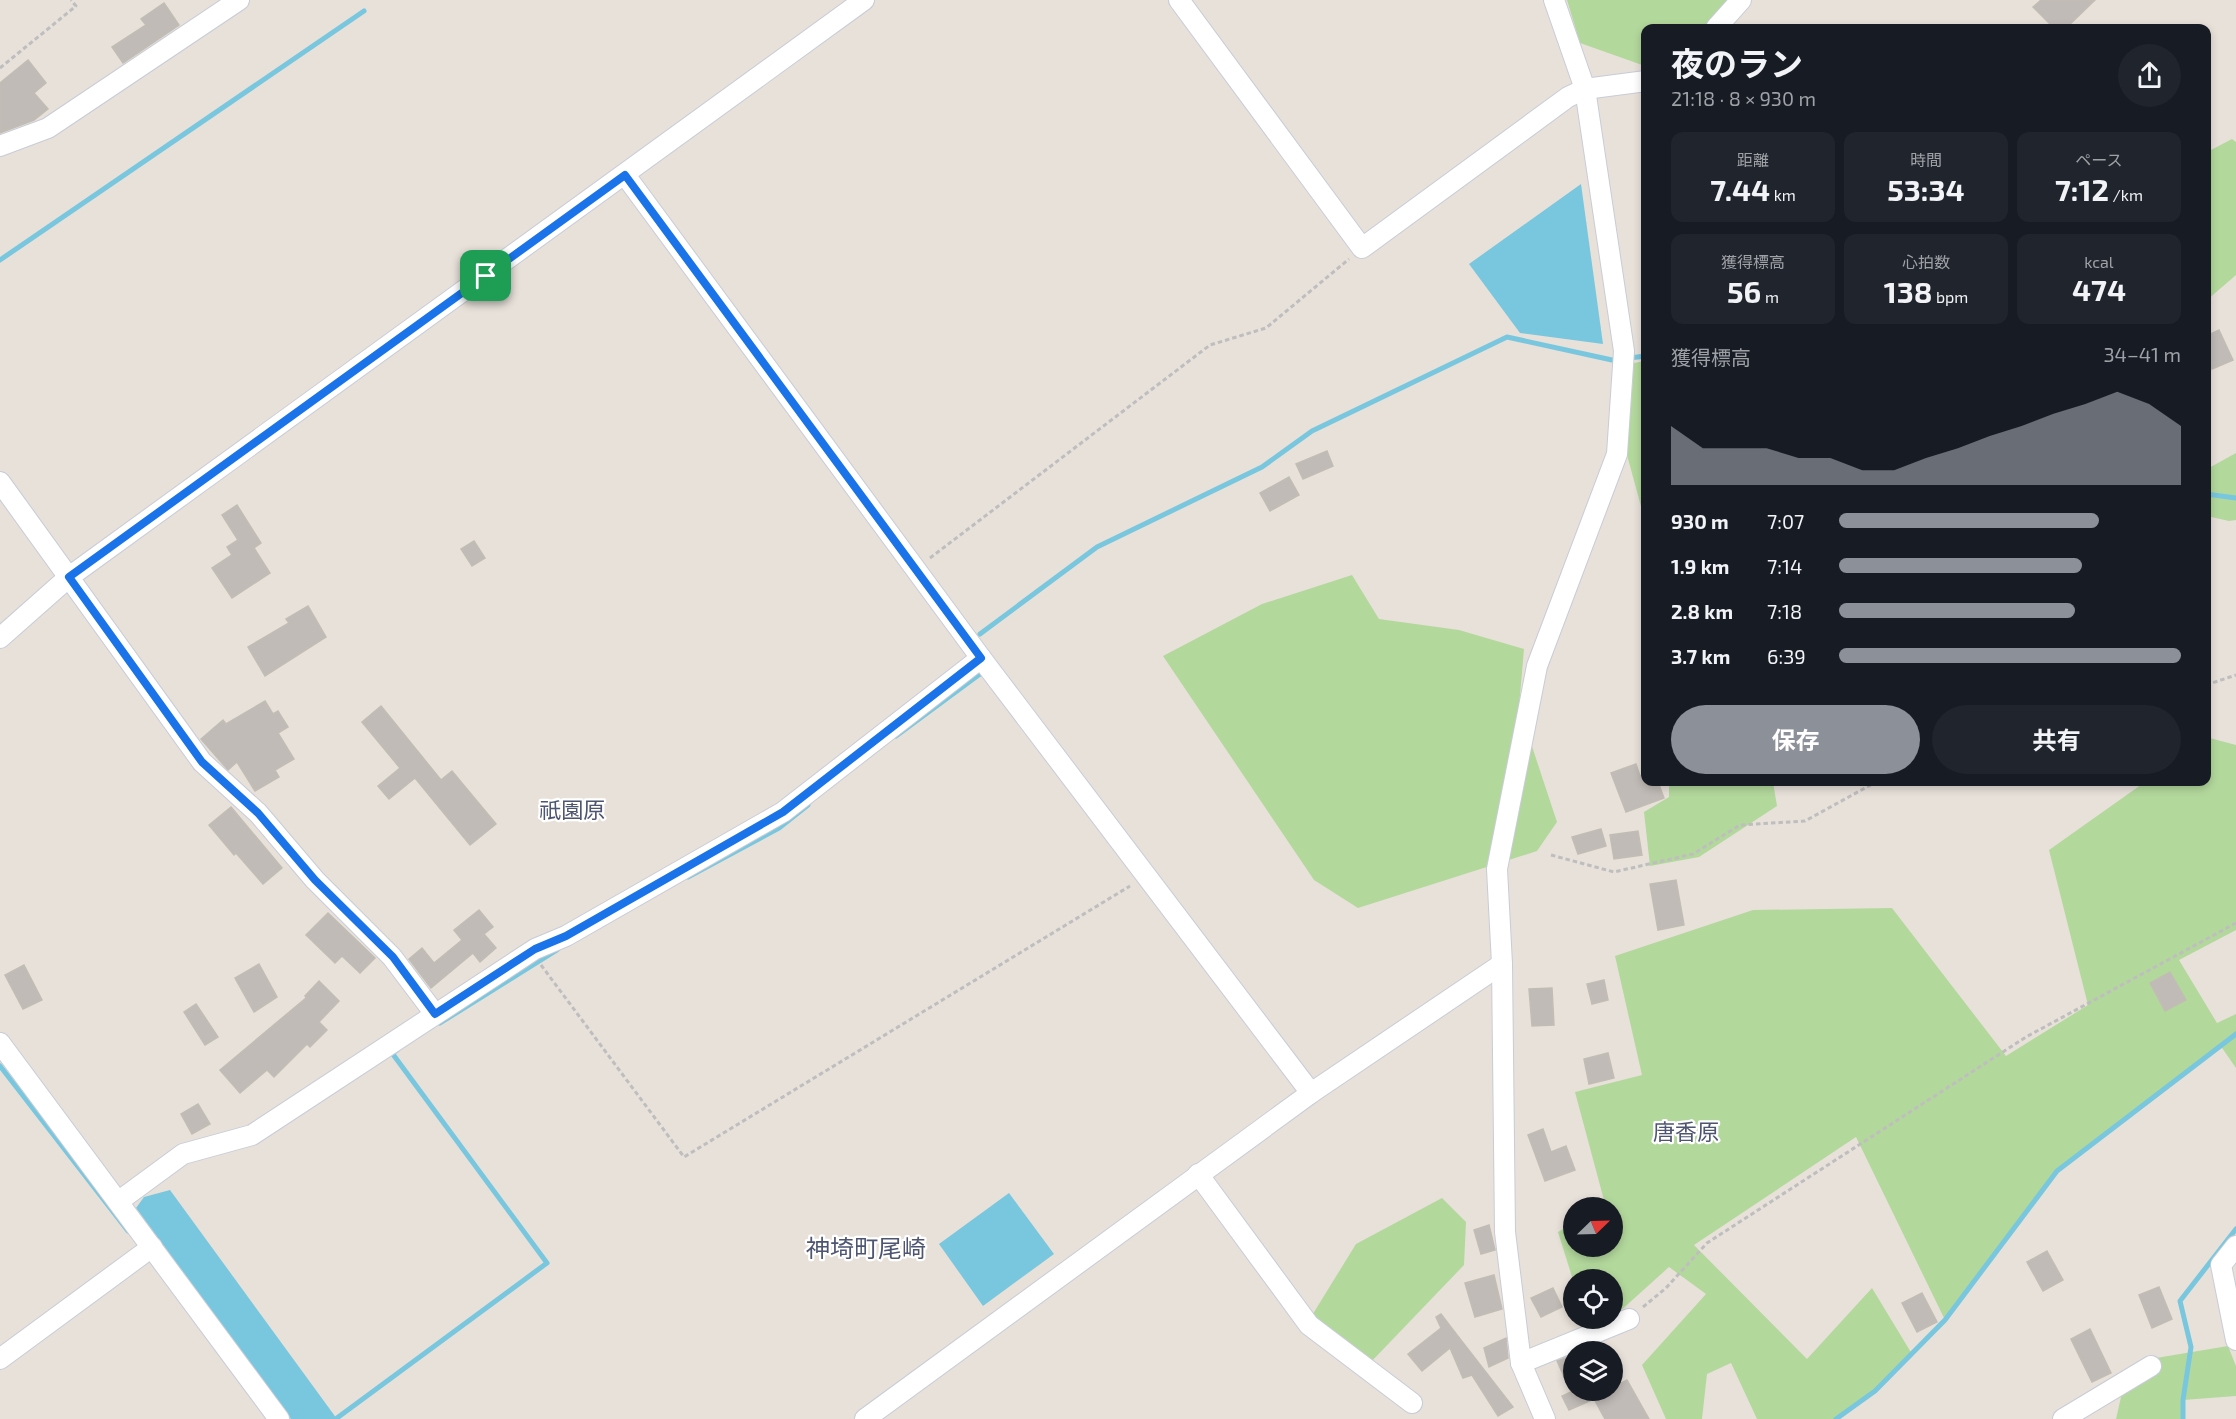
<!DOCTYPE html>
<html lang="ja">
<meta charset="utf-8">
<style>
body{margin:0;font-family:"Exo 2","Noto Sans JP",sans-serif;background:#20242c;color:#f1f3f6;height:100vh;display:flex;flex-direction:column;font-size:22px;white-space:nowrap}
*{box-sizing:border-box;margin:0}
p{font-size:20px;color:#9ea1a6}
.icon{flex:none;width:33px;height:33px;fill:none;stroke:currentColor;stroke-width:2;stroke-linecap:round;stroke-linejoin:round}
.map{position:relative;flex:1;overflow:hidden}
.panel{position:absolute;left:1641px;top:24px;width:570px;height:762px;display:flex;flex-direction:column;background:#171b24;border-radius:12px;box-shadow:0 3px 9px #0003}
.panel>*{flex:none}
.needle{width:39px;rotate:67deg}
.controls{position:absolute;left:1563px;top:1197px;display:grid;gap:12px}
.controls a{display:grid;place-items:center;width:60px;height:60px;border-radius:50%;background:#171b24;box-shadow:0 3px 9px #0003;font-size:30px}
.pin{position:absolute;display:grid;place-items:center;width:51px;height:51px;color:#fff;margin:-26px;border-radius:12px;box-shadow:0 3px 9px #0006}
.round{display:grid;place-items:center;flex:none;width:63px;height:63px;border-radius:32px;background:#20242c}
.summary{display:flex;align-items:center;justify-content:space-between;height:102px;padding:0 30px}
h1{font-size:33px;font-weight:700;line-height:45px}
.stats{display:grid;grid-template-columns:repeat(3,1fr);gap:9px;height:102px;padding:6px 30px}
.stats div{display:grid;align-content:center;border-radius:12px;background:#20242c;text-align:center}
.stats b{font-size:30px;font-weight:700}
.stats small{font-size:16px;font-weight:400}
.stats p{font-size:16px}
.chart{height:168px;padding:12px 30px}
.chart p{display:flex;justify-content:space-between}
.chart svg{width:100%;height:108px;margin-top:6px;fill:#8c9099;opacity:.7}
.primary-button{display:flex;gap:12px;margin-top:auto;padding:12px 30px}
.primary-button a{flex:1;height:69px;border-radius:36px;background:#8c9099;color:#fff;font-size:24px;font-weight:700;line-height:69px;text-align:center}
.primary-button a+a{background:#20242c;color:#f1f3f6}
ul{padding:0 30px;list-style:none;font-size:20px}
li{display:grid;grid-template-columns:96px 72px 1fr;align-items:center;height:45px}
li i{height:15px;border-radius:8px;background:#8c9099}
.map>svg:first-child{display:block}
</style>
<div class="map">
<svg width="2236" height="1419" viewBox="0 0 2236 1419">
<rect width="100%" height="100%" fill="#e8e1da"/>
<g fill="#b3d89c">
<polygon points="1567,0 1729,0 1704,28 1646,28 1645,66 1580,43"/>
<polygon points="2232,139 2236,142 2236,275 2207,300 2207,152"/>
<polygon points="1645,361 1645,521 1627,455 1634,363"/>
<polygon points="2236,453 2236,520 2229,521 2207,516 2207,469"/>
<polygon points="1352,575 1379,619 1459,630 1524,649 1519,707 1557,822 1537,851 1358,908 1314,880 1163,656 1262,604"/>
<polygon points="2206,737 2236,745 2236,930 2179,960 2217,1023 2236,1014 2236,1068 2220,1045 2057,1171 1945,1320 1856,1137 1694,1245 1807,1359 1872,1288 1912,1354 1875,1391 1836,1419 1757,1419 1731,1363 1707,1374 1702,1419 1666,1419 1642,1365 1706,1294 1669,1267 1618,1313 1613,1316 1612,1280 1573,1280 1558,1232 1573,1223 1574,1246 1612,1246 1612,1208 1600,1207 1605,1204 1575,1092 1642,1075 1615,956 1753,910 1892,908 2006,1056 2088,1005 2049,850 2145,782 2206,782"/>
<polygon points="1669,782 1773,782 1777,806 1699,857 1650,866 1644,812 1669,797"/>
<polygon points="1442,1198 1466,1222 1464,1265 1369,1364 1311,1317 1356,1244"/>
<polygon points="2228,1346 2236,1366 2236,1396 2183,1400 2183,1419 2116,1419 2126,1375 2150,1359"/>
</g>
<g fill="#78c7de">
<polygon points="1581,184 1603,344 1520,333 1469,264"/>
<polygon points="170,1190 337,1419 291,1419 136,1208 144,1197"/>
<polygon points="1009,1193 1054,1254 983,1306 939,1244"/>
</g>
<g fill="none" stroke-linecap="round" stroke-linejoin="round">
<g stroke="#78c7de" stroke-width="5">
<polyline points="0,260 364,11"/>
<polyline points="2206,494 2236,498"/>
<polyline points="980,634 1097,547 1262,467 1312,431 1507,337 1612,360 1646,356"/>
<polyline points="896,736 984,671"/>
<polyline points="688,877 779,828 808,805"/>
<polyline points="440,1023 557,950"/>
<polyline points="0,1066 128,1231"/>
<polyline points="337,1418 547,1263 392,1053 397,1050"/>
<polyline points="1836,1419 1875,1391 1945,1320 2057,1171 2236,1034"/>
<polyline points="2183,1419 2183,1400 2191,1347 2180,1301 2236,1229"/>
</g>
</g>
<g fill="#c0bbb6" stroke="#c2bdb4" stroke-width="1.5">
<polygon points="2041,0 2095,0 2066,28 2054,28 2033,7"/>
<polygon points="164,3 179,25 123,63 112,47 146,25 141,19"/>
<polygon points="28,60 46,83 34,93 48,109 34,120 0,133 0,83"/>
<polygon points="2219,330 2233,360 2212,369 2206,357 2206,336"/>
<polygon points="1327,451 1333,466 1303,479 1296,464"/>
<polygon points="1289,477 1299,495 1270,511 1260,493"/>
<polygon points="237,505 261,543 254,548 270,573 232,598 212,568 232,555 227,547 238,540 222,515"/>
<polygon points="474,541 485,558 472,566 461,549"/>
<polygon points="308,606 326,637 265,676 248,647 289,623 286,619"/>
<polygon points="265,701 273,714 278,711 288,727 278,733 294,759 275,770 279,777 255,791 237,762 228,770 201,739 223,720 226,724"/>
<polygon points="381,706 441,780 452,771 496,824 470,845 415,778 389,799 378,786 400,768 362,722"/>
<polygon points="1636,764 1640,776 1646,774 1646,782 1658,782 1664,798 1626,812 1611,773"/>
<polygon points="231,807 282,868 263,884 236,853 234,855 209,825"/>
<polygon points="1601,829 1606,846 1578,854 1572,837"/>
<polygon points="1638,831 1642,855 1614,859 1610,835"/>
<polygon points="1676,880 1684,925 1658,930 1650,884"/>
<polygon points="479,910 493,927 484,934 496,948 480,962 473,953 431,988 409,959 422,948 434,963 462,940 454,930"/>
<polygon points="328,913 375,958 360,973 342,956 335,963 306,935"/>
<polygon points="259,964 277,997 254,1012 235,978"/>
<polygon points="24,965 42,1000 23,1009 5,975"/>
<polygon points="2170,972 2186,1000 2165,1011 2150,983"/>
<polygon points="1604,980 1608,1000 1592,1004 1587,984"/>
<polygon points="319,981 339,1001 319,1022 327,1030 310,1047 307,1044 274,1077 267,1070 240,1093 220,1070 306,998 305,996"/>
<polygon points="1552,988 1554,1025 1532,1026 1529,989"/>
<polygon points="196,1004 218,1037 205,1045 184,1012"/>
<polygon points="1608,1053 1614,1078 1589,1084 1584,1059"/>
<polygon points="198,1104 210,1124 192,1134 181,1114"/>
<polygon points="1543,1129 1551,1152 1566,1146 1575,1170 1545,1181 1528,1135"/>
<polygon points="1489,1225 1495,1250 1481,1254 1474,1230"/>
<polygon points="2047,1251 2063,1280 2043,1291 2027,1262"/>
<polygon points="1494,1275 1502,1309 1475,1317 1465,1283"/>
<polygon points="2159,1287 2172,1319 2152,1328 2139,1295"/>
<polygon points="1553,1288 1562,1307 1541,1317 1531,1298"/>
<polygon points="1922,1293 1937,1322 1917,1332 1902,1303"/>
<polygon points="1441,1314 1457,1335 1513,1407 1498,1416 1472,1375 1463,1378 1450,1348 1422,1371 1408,1354 1441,1328 1436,1317"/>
<polygon points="2090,1329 2111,1373 2092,1382 2071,1339"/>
<polygon points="1506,1338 1508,1358 1489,1367 1484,1348"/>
<polygon points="1574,1355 1574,1391 1612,1390 1612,1388 1627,1380 1649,1419 1605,1419 1594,1399 1569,1410 1562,1396 1571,1392 1557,1361"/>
</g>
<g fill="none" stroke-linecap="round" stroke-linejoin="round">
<defs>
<g id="minor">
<polyline points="1179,0 1362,248 1568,97 1585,89 1646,81"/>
<polyline points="1716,28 1741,0"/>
<polyline points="0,146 48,128 239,0"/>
<polyline points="625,175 981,658 1311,1093"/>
<polyline points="0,482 202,762 258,813 315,880 392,957 435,1014"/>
<polyline points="0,638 69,577 864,0"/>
<polyline points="0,1043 279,1419"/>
<polyline points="1198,1174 1309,1325 1412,1403"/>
<polyline points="119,1201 183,1154 252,1135 535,949 566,936 783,812 981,658"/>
<polyline points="2236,1246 2221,1265 2236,1340"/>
<polyline points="0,1359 152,1247"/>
<polyline points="1521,1363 1629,1319"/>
<polyline points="865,1419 1311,1093 1502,964"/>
<polyline points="1545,1419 1521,1363 1505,1232 1502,964 1497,869 1537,666 1617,454 1624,351 1585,89 1554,0"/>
<polyline points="2063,1419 2151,1366"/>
</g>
</defs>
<use href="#minor" stroke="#c8ccd7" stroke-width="22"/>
<g stroke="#bebebe" stroke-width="3" stroke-dasharray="4.5 3" stroke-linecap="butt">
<polyline points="0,68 76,6 71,0"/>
<polyline points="930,558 1210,345 1266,328 1349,259"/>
<polyline points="2206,685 2236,675"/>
<polyline points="1551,855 1614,872 1693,854 1740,825 1805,821 1876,782"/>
<polyline points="541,965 684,1157 1130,886"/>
<polyline points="1643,1307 1666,1288 1707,1243 2026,1037 2236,923"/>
</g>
<use href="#minor" stroke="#fff" stroke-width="20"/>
</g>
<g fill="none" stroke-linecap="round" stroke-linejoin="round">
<defs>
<polygon id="route" points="625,175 981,658 783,812 566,936 535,949 435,1014 393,957 315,880 258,813 202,762 69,577"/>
</defs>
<use href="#route" stroke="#fff" stroke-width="12"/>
<use href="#route" stroke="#1a73e8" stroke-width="8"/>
</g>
<g text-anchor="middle" stroke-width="4.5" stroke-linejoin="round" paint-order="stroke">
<g font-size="22" fill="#4d5571" stroke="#fff">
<text x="572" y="818">祇園原</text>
<text x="1686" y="1140">唐香原</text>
</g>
<g font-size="24" fill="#4d5571" stroke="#fff">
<text x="866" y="1257">神埼町尾崎</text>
</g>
</g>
</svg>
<div class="controls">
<a><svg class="needle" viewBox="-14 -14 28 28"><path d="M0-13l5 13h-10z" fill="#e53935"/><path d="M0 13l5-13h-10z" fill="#9ea1a6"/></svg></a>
<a><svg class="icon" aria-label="locate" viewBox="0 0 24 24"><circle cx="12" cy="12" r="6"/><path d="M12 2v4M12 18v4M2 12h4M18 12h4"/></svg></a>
<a><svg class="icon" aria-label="layers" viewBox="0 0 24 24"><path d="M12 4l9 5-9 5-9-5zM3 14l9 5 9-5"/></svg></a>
</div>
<div class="pin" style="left:486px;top:276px;background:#1e9e55"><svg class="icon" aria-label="arrive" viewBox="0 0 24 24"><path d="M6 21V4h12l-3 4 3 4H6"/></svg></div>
<section class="panel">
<div class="summary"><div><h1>夜のラン</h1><p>21:18 · 8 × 930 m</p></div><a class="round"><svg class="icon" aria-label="share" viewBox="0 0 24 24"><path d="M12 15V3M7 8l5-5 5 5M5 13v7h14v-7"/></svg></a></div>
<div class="stats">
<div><p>距離</p><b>7.44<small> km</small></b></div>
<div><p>時間</p><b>53:34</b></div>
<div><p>ペース</p><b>7:12<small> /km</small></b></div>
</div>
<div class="stats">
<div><p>獲得標高</p><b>56<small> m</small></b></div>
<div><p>心拍数</p><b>138<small> bpm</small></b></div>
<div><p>kcal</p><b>474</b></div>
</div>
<div class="chart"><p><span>獲得標高</span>34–41 m</p>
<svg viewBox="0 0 160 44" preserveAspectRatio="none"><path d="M0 44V20L10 29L20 29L30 29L40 33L50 33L60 38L70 38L80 33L90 29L100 24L110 20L120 15L130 11L140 6L150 11L160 20V44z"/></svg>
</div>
<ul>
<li><b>930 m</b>7:07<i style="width:76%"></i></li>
<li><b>1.9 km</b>7:14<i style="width:71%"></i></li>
<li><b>2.8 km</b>7:18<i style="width:69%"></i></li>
<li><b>3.7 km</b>6:39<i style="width:100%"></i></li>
</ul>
<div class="primary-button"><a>保存</a><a>共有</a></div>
</section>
</div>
